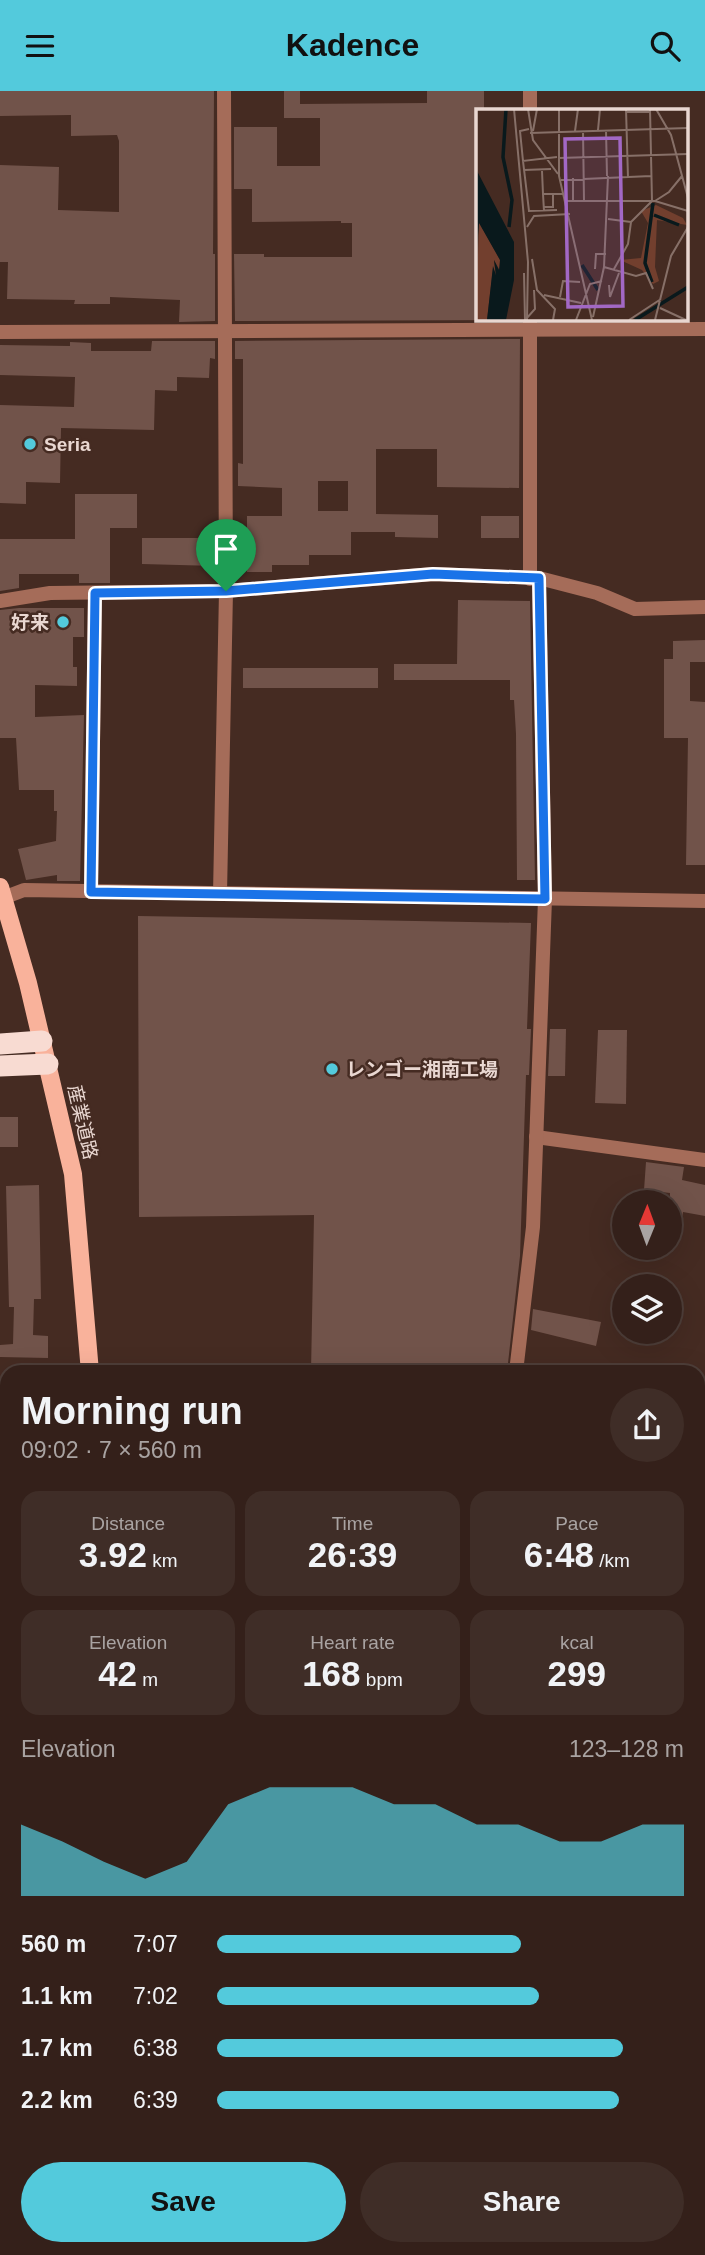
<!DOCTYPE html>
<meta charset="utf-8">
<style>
body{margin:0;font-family:Arial,"Noto Sans JP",sans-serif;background:#3f2d27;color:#f1f3f6;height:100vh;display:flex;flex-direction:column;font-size:26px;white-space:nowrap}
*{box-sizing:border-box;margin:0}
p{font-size:23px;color:#a9a3a2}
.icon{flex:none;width:38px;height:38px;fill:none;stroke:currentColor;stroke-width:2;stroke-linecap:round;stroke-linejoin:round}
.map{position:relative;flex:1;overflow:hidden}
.panel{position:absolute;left:0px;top:1274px;width:705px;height:891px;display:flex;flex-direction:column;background:#34201a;border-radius:21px 21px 0 0;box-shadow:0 7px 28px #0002,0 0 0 2px #4e3e39}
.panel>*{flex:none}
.needle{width:46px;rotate:1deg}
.tools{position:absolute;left:612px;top:1099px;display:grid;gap:14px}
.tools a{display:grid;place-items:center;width:70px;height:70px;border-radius:50%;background:#34201a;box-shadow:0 7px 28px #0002,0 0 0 2px #4e3e39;font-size:35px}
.pin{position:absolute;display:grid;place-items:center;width:60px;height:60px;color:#fff;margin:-72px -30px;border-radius:50% 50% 50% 0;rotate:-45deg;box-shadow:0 0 7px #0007}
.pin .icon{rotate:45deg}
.round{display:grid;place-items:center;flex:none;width:74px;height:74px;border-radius:37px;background:#3f2d27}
.summary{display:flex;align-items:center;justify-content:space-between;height:119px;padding:0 21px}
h1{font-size:38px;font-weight:600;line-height:52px}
.figures{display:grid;grid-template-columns:repeat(3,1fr);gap:10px;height:119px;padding:7px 21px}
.figures div{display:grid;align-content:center;border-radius:18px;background:#3f2d27;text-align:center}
.figures b{font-size:35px;font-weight:600}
.figures small{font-size:19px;font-weight:400}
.figures p{font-size:19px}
.chart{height:196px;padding:14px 21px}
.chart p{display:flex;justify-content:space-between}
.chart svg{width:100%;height:126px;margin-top:7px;fill:#53cadc;opacity:.7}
.cta{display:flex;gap:14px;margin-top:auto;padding:14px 21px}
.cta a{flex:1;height:80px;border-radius:42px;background:#53cadc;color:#111;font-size:28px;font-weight:600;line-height:80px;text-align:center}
.cta a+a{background:#3f2d27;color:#f1f3f6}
ul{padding:0 21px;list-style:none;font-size:23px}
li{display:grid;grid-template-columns:112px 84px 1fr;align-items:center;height:52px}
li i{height:18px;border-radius:9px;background:#53cadc}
header{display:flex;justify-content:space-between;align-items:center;height:91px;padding:0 21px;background:#53cadc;color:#111;font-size:32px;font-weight:600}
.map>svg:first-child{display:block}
</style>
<header><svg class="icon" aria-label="menu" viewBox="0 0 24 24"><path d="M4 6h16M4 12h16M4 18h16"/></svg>Kadence<svg class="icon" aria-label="search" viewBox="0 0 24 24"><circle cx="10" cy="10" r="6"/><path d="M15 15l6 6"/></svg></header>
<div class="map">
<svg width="705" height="2164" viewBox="0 0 705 2164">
<rect width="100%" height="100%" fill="#452b22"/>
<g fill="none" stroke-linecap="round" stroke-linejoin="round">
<polyline stroke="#09191c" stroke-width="5" points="350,2164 352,2158"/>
</g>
<g fill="#71534a" fill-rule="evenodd">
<polygon points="0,0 214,0 213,163 215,163 215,230 179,231 180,209 110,206 110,213 74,213 75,209 7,208 8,171 0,171 0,74 59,76 58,119 119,121 119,50 117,44 71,45 71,24 0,25"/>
<polygon points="284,0 300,0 300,13 427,12 427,0 484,0 484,19 478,19 478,228 520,229 235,230 234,163 264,163 264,166 352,166 352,132 341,132 341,130 252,131 252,98 234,98 234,36 277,36 277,75 320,75 320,27 284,27"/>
<path d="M520,248L519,397L437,396V358H376V423L438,424V447L395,446V441H351V464H309V474H272V481H247V475H236L235,447H247V425H282V397L238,395V372L243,373V268H235V250ZM318,390H348V420H318Z"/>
<polygon points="152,250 215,250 215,268 210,267 209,287 177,286 177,300 155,299 154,339 61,337 60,392 26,391 26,413 0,412 0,314 74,316 75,286 0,284 0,254 70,255 70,251 91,252 91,260 151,260"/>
<polygon points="75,403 137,403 137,437 110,437 110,492 79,492 79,483 19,483 19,497 0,500 0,448 75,448"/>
<rect x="481" y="425" width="38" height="22"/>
<polygon points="142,447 216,447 216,475 142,473"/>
<polygon points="458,509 530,510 535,789 517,789 516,643 514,609 510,609 510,589 394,589 394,573 457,573"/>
<polygon points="19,517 84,517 84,546 73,546 73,576 77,576 77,595 35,594 35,626 84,624 80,790 57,790 57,784 26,789 18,758 56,750 57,720 54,720 54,699 19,699 16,647 0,647 0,519"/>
<polygon points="705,549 705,571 690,571 690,610 705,611 705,774 686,774 688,647 664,647 664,568 673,568 673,550"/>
<rect x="243" y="577" width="135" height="20"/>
<polygon points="138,825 531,832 527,938 531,938 529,984 526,984 520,1165 507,1281 311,1281 314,1124 139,1126"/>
<polygon points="550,938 566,938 565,985 548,985"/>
<polygon points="598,939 627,939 626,1013 595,1012"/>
<rect x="0" y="1026" width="18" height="30"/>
<polygon points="646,1071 684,1076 682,1089 705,1094 705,1125 683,1121 679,1150 670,1149 670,1102 644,1099"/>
<polygon points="39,1094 41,1208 34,1208 33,1244 48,1245 48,1267 0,1266 0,1254 13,1253 14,1216 9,1216 6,1095"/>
<polygon points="533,1218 601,1231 596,1255 531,1239"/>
</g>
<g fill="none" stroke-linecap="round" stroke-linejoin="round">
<g stroke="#a56c59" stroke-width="14">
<polyline points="530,0 530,19"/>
<polyline points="530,228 530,488"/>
<polyline points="0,241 705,238"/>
<polyline points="0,510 50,502 226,500 434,483 539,487 597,502 635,518 705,516"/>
<polyline points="91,801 95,502"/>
<polyline points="220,803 226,500 224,0"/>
<polyline points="3,807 24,799 705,810"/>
<polyline points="536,1046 705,1069"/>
<polyline points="516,1281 533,1136 545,808 539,487"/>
<polyline points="698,1472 705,1459"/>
<polyline points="698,1741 705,1742"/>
<polyline points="0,1837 7,1837"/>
<polyline points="0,2070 7,2072"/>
<polyline points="369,2164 371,2158"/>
</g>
<polyline stroke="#e58a6c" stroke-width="14" points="152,2164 155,2158"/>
<g stroke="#f9b29b" stroke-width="18">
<polyline points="0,796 28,892 73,1083 90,1281"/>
<polyline points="234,2158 236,2164"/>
</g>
<g stroke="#f8dbd2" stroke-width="21">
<polyline points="0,953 42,950"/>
<polyline points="0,975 48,973"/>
</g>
</g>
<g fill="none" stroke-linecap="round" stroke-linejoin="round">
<defs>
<polygon id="route" points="433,483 539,487 545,808 91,801 95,502 226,500"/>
</defs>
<use href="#route" stroke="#fff" stroke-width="14"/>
<use href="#route" stroke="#1a73e8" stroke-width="9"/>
</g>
<g fill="#53cadc" stroke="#452b22" stroke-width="2.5">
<circle cx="30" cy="353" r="7"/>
<circle cx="63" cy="531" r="7"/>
<circle cx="332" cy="978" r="7"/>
</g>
<g text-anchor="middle" stroke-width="5" stroke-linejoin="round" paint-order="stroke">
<g font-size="19" font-weight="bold" fill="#e9d7d1" stroke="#452b22" text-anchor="start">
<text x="44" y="360">Seria</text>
<text x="49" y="538" text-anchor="end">好来</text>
<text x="346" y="985">レンゴー湘南工場</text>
</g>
<g font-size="19" fill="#e9d7d1" stroke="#452b22">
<text transform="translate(83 1031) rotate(77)" y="7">産業道路</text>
</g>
</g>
<g transform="translate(476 18)">
<rect width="212" height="212" fill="#452b22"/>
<path d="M180,96L207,109L211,116L181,111L179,158L183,172L177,175L166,161L144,151L165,149L172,114L165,102ZM3,113L24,151V162L18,151L20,169L17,160L11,211H0Z" fill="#723f2e"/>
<path d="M0,60L38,133V171L30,211H11L17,157L20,166L18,151L23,161L24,151L3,114L0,150Z" fill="#09191c"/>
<path fill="none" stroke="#09191c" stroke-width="3.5" d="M30,0L27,48L36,91L33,118M178,106L203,116M106,156L122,181M176,173L169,154L177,94M159,211L212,178"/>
<path fill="none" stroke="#877068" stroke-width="2" d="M38,0L52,153L51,211M52,0L57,31L82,65M83,0V67L116,211M150,0L152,69M180,0L195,26L212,89M151,3H174M53,20L44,22L47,52L81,48M122,21L124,0M130,21L131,67M57,22L61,0M99,22L102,0M107,22L108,92M54,24L212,19M83,49L212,45M47,52L53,102L81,101M48,61L75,60M66,62L67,85M97,69V91M85,71L175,67M91,92H179L212,102M179,92L193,83L206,67M68,98H77V85M68,102L67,85H87M132,110L155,113M51,118L58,107L94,105M56,150L61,181L79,200L77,211M128,158L160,167L170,164L177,180M119,160L120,145H130M138,160L152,135L155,113L176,92L174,0M48,164L49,211M133,176L134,188L143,164M68,186L105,194M84,188L87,172L104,173M184,199L210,211M117,208L128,158L132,67M50,210L59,200L58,181M100,211L114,175L126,172M153,211L185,190M179,211L195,147L212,118"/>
<path fill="#a268c5" fill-opacity="0.15" stroke="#a268c5" stroke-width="3.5" d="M144,29L147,197L92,198L89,30Z"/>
<rect width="212" height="212" fill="none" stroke="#e9d7d1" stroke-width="3.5"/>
</g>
</svg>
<div class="tools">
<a><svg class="needle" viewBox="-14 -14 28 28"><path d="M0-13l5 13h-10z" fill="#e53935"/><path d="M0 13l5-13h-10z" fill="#a9a3a2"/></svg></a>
<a><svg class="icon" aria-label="layers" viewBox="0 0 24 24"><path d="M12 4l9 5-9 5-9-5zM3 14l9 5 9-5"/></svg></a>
</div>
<div class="pin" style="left:226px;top:500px;background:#1e9e55"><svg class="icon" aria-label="arrive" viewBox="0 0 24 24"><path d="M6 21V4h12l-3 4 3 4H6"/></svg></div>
<section class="panel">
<div class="summary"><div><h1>Morning run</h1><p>09:02 · 7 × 560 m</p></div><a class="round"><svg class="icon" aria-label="share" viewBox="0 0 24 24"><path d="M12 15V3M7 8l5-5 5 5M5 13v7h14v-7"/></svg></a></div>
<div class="figures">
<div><p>Distance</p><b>3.92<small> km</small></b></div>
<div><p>Time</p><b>26:39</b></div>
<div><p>Pace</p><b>6:48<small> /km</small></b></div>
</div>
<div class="figures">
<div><p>Elevation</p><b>42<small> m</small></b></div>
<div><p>Heart rate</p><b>168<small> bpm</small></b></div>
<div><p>kcal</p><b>299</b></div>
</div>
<div class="chart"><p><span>Elevation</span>123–128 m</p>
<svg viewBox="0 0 160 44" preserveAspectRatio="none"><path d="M0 44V19L10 25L20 32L30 38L40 32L50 12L60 6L70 6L80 6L90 12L100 12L110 19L120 19L130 25L140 25L150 19L160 19V44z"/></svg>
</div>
<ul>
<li><b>560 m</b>7:07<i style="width:65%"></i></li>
<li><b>1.1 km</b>7:02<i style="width:69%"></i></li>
<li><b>1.7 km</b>6:38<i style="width:87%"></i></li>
<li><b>2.2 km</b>6:39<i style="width:86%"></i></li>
</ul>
<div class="cta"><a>Save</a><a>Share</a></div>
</section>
</div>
